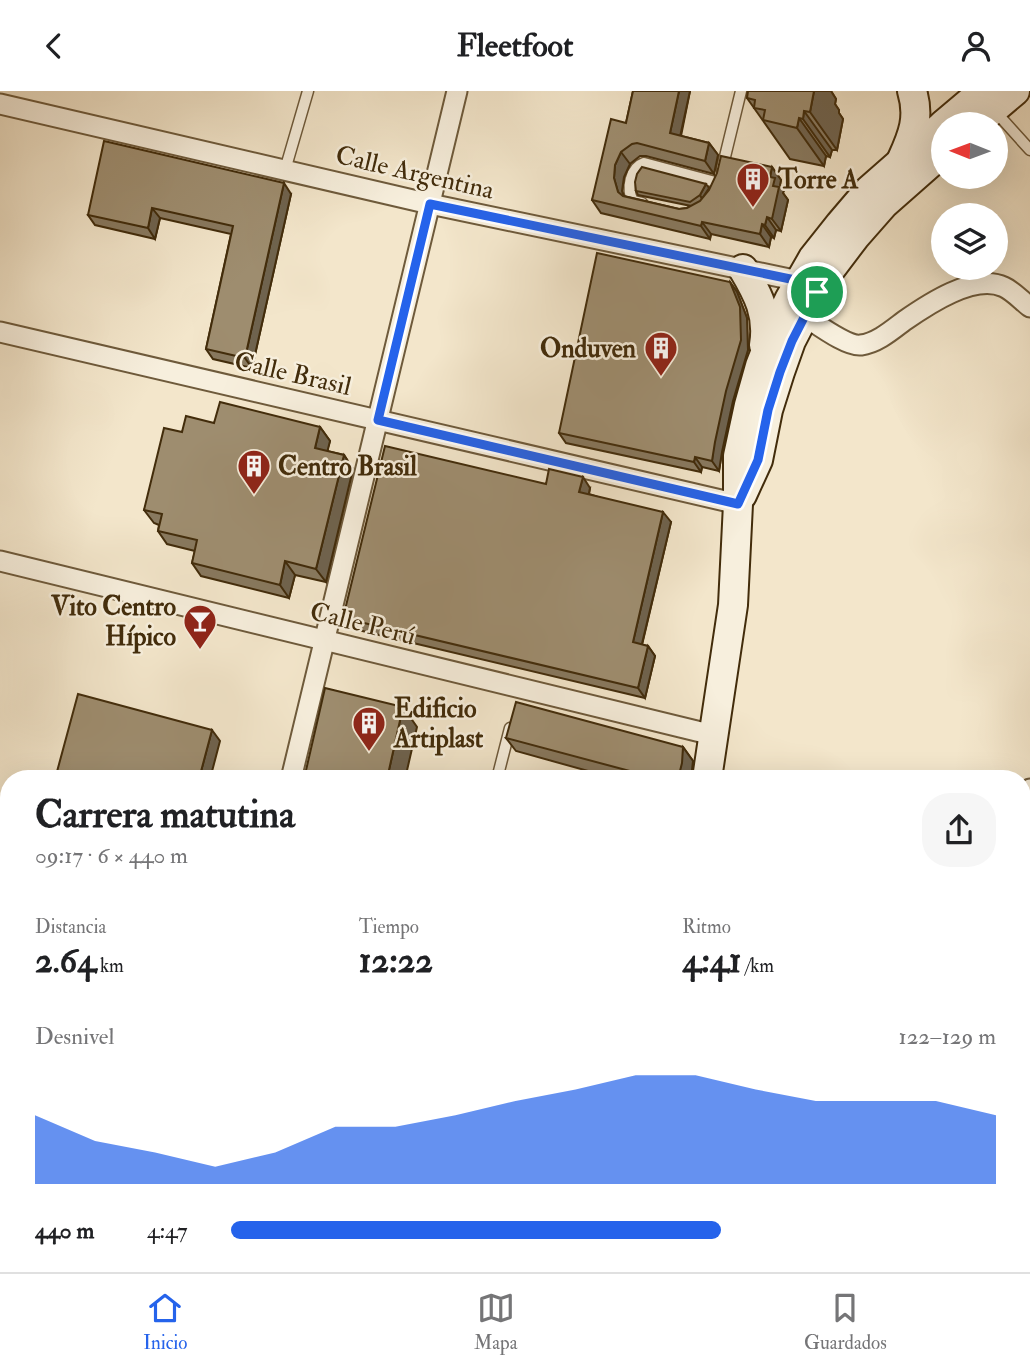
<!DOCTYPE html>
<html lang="es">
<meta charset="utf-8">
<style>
body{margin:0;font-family:"IM FELL Double Pica",serif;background:#f6f6f6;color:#202124;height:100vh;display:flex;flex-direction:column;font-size:26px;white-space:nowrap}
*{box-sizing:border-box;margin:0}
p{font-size:23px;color:#757577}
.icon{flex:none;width:38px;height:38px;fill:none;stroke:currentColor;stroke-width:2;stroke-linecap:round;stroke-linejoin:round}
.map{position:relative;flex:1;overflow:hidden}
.drawer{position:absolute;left:0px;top:679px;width:1031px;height:502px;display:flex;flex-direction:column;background:#fff;border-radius:28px 28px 0 0;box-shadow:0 7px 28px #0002}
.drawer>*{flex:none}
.needle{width:46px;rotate:271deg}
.controls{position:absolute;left:931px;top:21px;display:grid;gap:14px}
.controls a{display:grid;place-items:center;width:77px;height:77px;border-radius:50%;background:#fff;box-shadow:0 7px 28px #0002;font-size:35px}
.pin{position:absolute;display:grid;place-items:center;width:60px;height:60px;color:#fff;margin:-30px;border:4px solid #fff;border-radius:50%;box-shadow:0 2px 7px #0007}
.round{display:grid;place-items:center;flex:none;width:74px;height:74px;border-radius:28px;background:#f6f6f6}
.headline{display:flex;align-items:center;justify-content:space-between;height:119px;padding:0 35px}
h1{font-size:38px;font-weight:700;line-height:52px}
.stats{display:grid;grid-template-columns:repeat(3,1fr);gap:10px;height:119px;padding:7px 35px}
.stats div{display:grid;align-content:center}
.stats b{font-size:35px;font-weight:700}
.stats small{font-size:19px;font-weight:400}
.stats p{font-size:19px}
.chart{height:196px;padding:14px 35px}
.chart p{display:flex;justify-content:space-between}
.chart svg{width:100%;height:126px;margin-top:7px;fill:#2563eb;opacity:.7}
ul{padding:0 35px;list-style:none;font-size:23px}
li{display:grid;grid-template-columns:112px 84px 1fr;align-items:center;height:52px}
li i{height:18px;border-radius:9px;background:#2563eb}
header{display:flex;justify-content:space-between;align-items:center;height:91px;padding:0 35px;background:#fff;font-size:32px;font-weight:700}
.tab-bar{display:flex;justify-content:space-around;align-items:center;height:98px;border-top:2px solid #e0e0e0;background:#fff;font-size:19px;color:#757577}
.tab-bar a{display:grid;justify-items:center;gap:4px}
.tab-bar .on{color:#2563eb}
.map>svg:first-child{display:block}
</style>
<header><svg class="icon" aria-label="back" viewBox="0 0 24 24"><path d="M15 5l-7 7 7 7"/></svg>Fleetfoot<svg class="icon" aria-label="person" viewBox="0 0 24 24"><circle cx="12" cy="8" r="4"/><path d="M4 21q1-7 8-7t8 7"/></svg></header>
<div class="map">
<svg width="1030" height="1181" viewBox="0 0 1030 1181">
<defs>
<pattern id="park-tufts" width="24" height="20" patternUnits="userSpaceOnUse" patternTransform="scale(1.75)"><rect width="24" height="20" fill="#d5c6aa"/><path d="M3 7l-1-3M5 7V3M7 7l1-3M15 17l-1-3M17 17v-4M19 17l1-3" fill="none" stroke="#b8aa91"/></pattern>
</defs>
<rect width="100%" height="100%" fill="#f3e6cb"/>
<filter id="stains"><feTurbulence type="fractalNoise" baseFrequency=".00286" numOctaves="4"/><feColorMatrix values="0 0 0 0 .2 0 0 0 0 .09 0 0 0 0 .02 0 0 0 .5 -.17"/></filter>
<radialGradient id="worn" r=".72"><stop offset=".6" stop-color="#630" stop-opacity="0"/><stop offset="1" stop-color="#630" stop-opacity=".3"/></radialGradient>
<polygon fill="url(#park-tufts)" stroke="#8c795a" stroke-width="2" points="777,1172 791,1181 711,1181 711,1173"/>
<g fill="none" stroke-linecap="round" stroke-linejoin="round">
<defs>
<g id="service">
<polyline points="995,20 1030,59"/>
<polyline points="722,78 741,0"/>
<polyline points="285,79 308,0"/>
<path d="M642,112L633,110C626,98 630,77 644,72L719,92"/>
<polyline points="497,688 510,637"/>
<polyline points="642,1172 659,1181"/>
<polyline points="19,1181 22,1172"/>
<polyline points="533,1181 534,1172"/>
<polyline points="712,1181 713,1172"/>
</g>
<g id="minor">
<polyline points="0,13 430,113 799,190 808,195"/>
<path d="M804,225C817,233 847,256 861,254C877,252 892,239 904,230C927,214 974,182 1004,196C1013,200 1022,210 1030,216"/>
<polyline points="0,241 738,413"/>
<polyline points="0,470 713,644"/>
<polyline points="291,688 457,0"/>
<polyline points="1022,704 1027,705 1030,698"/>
<polyline points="0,793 9,798"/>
<polyline points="1022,888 1030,890"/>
<polyline points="1022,1060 1030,1064"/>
</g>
<g id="secondary">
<polyline points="944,33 983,0"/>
<polyline points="976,33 1015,0"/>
<path d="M902,68C913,44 920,26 912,0"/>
<path d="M743,178C758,203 769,224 764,254"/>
<polyline points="742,404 758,369 768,319 780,281 791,250 807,219 830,179 855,146 884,113 943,61"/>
<polyline points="708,688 708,681 733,514 738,413 738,365 749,314 760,275 773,242 789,209 813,167 840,133 869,99 943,34"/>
<polyline points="553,1181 555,1172"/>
<polyline points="574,1181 576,1172"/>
</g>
</defs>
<use href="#service" stroke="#6e5a3b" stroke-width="13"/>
<use href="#minor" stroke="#6e5a3b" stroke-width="23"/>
<use href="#secondary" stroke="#422c0b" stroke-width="32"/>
<use href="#service" stroke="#f7efdd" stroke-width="10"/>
<use href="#minor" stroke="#f7efdd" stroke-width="19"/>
<use href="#secondary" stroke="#f7efdd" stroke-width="28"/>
</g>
<g fill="#88795f" stroke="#422c0b" stroke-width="2">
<polygon points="633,0 690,0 681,45 709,52 718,64 714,83 646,65 640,65 630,73 624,86 622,100 624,105 679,118 687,117 691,115 638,104 636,100 709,97 704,105 772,76 781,89 780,94 784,99 783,102 788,109 781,140 776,139 774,147 771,146 769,156 711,143 710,148 601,122 592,109 626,32"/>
<polygon points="748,0 831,0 836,8 835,13 839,19 839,22 843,28 837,59 832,59 830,66 826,65 824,75 790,68 747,7"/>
<polygon points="291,103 252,277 213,268 206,258 231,143 160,127 155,148 95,134 88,124"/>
<polygon points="730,191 737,201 747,227 748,259 733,310 722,361 719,380 702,376 701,381 566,352 559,342"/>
<polygon points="214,332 320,336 330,350 327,360 344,364 353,378 326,491 295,484 289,507 201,485 192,472 195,460 167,453 158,440 159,434 154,432 144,419 182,341"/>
<polygon points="590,397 589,403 671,431 642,554 648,555 655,565 645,607 350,537 343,527"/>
<polygon points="506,647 683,656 693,670 691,685 691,688 617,688 516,660"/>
<polygon points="0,850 3,854 9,1053 9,1172 12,1173 0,1173"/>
<polygon points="779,1172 1015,1172 1010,1181 794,1181"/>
</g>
<g fill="#6f634e" stroke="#422c0b" stroke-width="2">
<polygon points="679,0 690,0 678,55 670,42"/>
<polygon points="814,0 831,0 836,8 835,13 839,19 839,22 843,28 837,59 810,21"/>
<polygon points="804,20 832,59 830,66 803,28"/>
<polygon points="799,27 826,65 824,75 797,37"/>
<polygon points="709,52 718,64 714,83 705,70"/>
<polygon points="621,61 630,73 624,86 622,100 626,113 618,101 614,87 615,74"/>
<polygon points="772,76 781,89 780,94 784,99 783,102 788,109 781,140 772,128 773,95 770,86"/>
<polygon points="284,92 291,103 252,277 245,267"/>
<polygon points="706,93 709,97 702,108 700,104"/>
<polygon points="152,117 160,127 155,148 148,137"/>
<polygon points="767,126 776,139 774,147 765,134"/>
<polygon points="702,131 711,143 710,148 701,135"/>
<polygon points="762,133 771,146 769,156 760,143"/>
<polygon points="730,191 737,201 747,227 748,259 733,310 722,361 719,380 712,370"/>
<polygon points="320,336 330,350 325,370 315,357"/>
<polygon points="344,364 353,378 326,491 316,478"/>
<polygon points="695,366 702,376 701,381 694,371"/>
<polygon points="583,386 590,397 587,411 579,401"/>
<polygon points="663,421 671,431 640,561 633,551"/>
<polygon points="285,470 295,484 289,507 280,494"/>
<polygon points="648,555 655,565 645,607 638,597"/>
<polygon points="403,616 417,636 405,688 387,688"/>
<polygon points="212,639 220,650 210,688 199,688"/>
<polygon points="683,656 693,670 691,688 678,688"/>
<polygon points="0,850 3,854 9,1053 9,1168 3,1159 0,1066"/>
<polygon points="1030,1117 1030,1147 1022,1161 1022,1131"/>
<polygon points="998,1172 1015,1172 1010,1181 993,1181"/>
</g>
<g fill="#9e8d6f" stroke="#422c0b" stroke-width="2">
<polygon points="633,0 679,0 670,42 709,52 705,70 637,52 632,53 621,61 615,74 614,87 618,101 623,105 679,118 687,117 700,110 709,99 717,82 721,65 772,76 770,86 775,87 773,95 779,96 772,128 767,126 765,134 762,133 760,143 702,131 701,135 592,109 611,28 626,32"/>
<polygon points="748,0 814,0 810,21 804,20 803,28 799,27 797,37 763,29 765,19 754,17 755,9 747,7"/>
<polygon points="104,50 284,92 245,267 206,258 233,135 152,117 148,137 88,124"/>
<polygon points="642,76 706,93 700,104 690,111 636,100 635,91 637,83"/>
<polygon points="597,162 730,191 740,216 741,249 726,300 715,351 712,370 695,366 694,371 559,342"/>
<polygon points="220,311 320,336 315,357 344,364 316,478 285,470 280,494 192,472 197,449 158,440 162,423 144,419 164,337 182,341 186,325 214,332"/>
<polygon points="385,355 546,393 549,378 583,386 579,401 663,421 633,551 648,555 638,597 343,527"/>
<polygon points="325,597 403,616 387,688 304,688"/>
<polygon points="78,603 212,639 199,688 55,688"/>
<polygon points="516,611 683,656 682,672 678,688 640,688 641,683 506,647"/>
<polygon points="1022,931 1030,943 1030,995 1022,982"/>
<polygon points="0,1066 3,1159 0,1159"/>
<polygon points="1022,1094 1030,1098 1030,1117 1022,1131"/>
<polygon points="793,1172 998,1172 993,1181 807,1181"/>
</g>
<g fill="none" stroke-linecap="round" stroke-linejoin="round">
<defs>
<polygon id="route" points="430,113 800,190 817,201 792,250 780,281 768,319 758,369 738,413 378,329"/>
</defs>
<use href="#route" stroke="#fff" stroke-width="14"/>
<use href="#route" stroke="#2563eb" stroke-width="9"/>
</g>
<defs>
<symbol id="building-pin" viewBox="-11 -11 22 30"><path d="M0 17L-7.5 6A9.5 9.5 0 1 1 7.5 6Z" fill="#8f2418" stroke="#f7efdd"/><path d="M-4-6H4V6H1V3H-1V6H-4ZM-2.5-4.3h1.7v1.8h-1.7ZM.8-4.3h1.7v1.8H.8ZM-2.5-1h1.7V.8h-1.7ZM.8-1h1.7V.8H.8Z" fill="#fff"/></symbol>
<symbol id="bar-pin" viewBox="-11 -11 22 30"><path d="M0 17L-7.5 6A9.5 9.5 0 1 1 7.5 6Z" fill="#8f2418" stroke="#f7efdd"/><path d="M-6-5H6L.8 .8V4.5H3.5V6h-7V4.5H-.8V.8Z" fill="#fff"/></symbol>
</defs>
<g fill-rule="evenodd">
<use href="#building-pin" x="734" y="69" width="38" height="52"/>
<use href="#building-pin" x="642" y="238" width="38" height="52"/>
<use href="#building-pin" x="235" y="356" width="38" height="52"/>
<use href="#bar-pin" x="181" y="511" width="38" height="52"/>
<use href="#building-pin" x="350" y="613" width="38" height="52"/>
</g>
<g text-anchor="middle" stroke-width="5" stroke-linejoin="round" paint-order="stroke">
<g font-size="26" fill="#422c0b" stroke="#f7efdd">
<text transform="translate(415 81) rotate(13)" y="9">Calle Argentina</text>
<text transform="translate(293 282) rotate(13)" y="9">Calle Brasil</text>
<text transform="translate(363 532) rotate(14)" y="9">Calle Perú</text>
</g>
<g font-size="26" font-weight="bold" fill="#422c0b" stroke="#f7efdd" text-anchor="start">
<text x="778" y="97">Torre A</text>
<text x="636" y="266" text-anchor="end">Onduven</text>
<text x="278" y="384">Centro Brasil</text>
<text x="176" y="524" text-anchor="end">Vito Centro<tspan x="176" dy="30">Hípico</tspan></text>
<text x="394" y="626">Edificio<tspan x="394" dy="30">Artiplast</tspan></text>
</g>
</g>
<rect width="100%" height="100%" filter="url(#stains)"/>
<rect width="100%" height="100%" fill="url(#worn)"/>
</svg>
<div class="controls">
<a><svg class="needle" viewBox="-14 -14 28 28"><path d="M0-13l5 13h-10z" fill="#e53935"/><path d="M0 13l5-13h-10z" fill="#757577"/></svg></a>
<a><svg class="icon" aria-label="layers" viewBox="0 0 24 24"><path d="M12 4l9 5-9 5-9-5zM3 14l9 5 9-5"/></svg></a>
</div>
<div class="pin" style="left:817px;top:201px;background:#1e9e55"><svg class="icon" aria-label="arrive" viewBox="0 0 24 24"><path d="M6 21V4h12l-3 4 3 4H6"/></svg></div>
<section class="drawer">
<div class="headline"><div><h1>Carrera matutina</h1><p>09:17 · 6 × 440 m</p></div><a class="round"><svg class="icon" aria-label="share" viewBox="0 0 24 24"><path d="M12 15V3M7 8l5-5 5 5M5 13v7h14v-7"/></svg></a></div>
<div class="stats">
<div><p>Distancia</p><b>2.64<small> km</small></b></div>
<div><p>Tiempo</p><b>12:22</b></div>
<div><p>Ritmo</p><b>4:41<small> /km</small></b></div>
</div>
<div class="chart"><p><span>Desnivel</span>122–129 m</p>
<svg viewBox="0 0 160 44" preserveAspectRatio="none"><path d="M0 44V20L10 29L20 33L30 38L40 33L50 24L60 24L70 20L80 15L90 11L100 6L110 6L120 11L130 15L140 15L150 15L160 20V44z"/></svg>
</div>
<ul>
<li><b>440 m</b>4:47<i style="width:64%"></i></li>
</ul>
</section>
</div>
<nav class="tab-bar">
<a class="on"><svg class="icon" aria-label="home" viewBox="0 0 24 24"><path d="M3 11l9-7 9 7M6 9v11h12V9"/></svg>Inicio</a>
<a><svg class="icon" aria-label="map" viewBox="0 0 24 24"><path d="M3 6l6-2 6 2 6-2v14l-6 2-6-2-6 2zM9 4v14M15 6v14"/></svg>Mapa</a>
<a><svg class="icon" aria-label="saved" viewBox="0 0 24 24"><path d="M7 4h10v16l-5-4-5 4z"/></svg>Guardados</a>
</nav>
